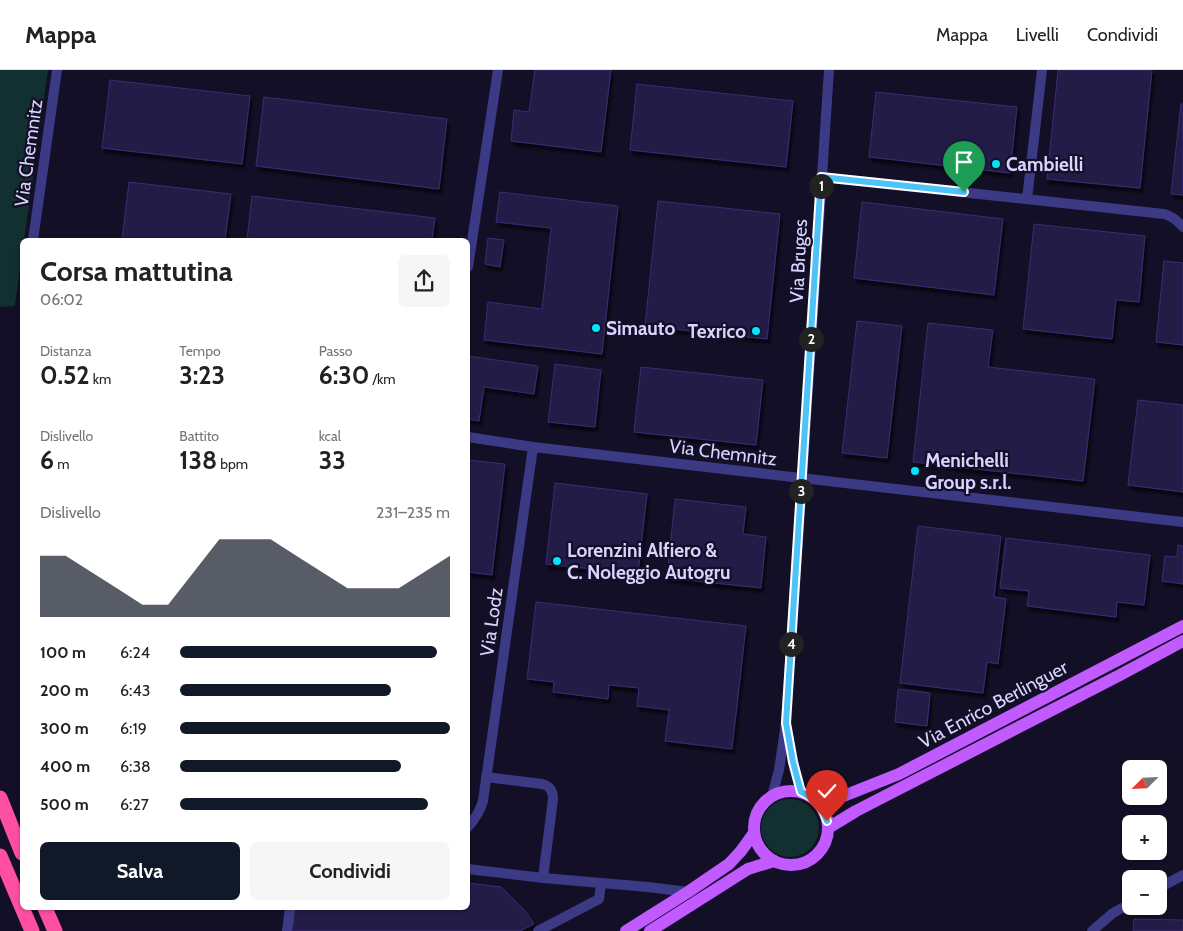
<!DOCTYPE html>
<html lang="it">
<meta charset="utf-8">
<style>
body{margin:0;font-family:Cabin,sans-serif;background:#f6f6f6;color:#222;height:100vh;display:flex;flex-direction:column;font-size:19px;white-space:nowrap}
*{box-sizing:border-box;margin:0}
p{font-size:16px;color:#767676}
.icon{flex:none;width:28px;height:28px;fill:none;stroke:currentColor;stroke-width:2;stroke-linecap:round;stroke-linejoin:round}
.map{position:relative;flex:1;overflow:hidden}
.details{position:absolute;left:20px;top:168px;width:450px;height:672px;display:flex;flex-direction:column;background:#fff;border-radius:8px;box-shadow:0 1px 4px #0004}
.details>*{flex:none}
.needle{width:32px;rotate:246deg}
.fabs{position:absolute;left:1122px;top:690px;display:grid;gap:10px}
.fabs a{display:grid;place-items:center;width:45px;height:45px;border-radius:8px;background:#fff;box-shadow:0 1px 4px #0004;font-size:25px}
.pin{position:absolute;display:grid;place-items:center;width:42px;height:42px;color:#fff;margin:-51px -21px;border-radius:50% 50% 50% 0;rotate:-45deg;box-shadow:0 0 5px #0007}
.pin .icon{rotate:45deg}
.km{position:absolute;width:25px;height:25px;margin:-12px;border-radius:50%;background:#222;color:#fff;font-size:14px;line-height:25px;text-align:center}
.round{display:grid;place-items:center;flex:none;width:52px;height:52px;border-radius:8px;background:#f6f6f6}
.summary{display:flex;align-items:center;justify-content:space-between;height:85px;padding:0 20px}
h1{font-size:28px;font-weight:700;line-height:38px}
.metrics{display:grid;grid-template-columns:repeat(3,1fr);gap:8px;height:85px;padding:5px 20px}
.metrics div{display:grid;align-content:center}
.metrics b{font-size:25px;font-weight:700}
.metrics small{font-size:14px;font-weight:400}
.metrics p{font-size:14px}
.chart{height:140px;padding:10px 20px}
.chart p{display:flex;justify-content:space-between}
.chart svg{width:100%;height:90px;margin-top:5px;fill:#111827;opacity:.7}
.primary-button{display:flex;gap:10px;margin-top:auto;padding:10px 20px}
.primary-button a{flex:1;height:58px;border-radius:8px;background:#111827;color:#fff;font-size:20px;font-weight:700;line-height:58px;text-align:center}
.primary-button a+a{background:#f6f6f6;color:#222}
ul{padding:0 20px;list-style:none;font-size:16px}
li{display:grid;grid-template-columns:80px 60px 1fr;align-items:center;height:38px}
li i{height:12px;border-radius:6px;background:#111827}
header{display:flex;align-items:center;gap:30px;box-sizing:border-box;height:70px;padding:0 25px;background:#fff;border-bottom:1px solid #e0e0e0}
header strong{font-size:24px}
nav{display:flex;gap:28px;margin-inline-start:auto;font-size:18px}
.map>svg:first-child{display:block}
</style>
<header>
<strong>Mappa</strong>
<nav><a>Mappa</a><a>Livelli</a><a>Condividi</a></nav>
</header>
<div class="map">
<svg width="1183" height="861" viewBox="0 0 1183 861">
<defs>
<filter id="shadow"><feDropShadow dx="2.5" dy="4.5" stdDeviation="1" flood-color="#0009"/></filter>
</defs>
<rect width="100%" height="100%" fill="#130f26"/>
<g fill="#12302f">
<polygon points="0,0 48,0 24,170 22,170 22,182 15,236 0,237"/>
<circle cx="790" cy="758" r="29"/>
</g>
<g fill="#241b47" stroke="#3b2d73" filter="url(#shadow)">
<polygon points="535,0 611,0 601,82 511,71 514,40 529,42"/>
<polygon points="1058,0 1152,0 1140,118 1047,109"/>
<polygon points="110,10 250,26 242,94 102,78"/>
<polygon points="637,14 793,31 786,97 630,80"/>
<polygon points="876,22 1017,37 1010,103 869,87"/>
<polygon points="264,27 447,49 439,119 256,96"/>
<polygon points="1181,34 1183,34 1183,125 1171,124"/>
<polygon points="129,112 231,124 225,170 122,170"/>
<polygon points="500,122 618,136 602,284 484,270 488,232 542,239 551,158 496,152"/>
<polygon points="252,126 435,148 432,170 247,170"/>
<polygon points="658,131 780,144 767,269 645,256"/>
<polygon points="862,132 1003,149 994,225 854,208"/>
<polygon points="1034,154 1145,166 1139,232 1116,230 1112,269 1023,259"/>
<polygon points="488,168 504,170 500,197 485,194"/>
<polygon points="1164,191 1183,193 1183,275 1156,272"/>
<polygon points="857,251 902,256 887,388 842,383"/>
<polygon points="928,253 993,260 988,297 1095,309 1083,411 913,392"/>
<polygon points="468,286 538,296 534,324 484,317 479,351 468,349"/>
<polygon points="555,294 601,300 595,357 548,352"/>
<polygon points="641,297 763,310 756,375 634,362"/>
<polygon points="1138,330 1183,335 1183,422 1128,415"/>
<polygon points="468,390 505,394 492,505 468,502"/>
<polygon points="555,413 647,424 638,504 546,494"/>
<polygon points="675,429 746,437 743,464 766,467 761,518 667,508"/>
<polygon points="918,456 1001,466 994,527 1006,529 998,594 987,592 983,623 900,613"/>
<polygon points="1006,468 1150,485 1144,535 1117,532 1116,547 1027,536 1029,521 1000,518"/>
<polygon points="1178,475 1183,476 1183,514 1162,511 1165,486 1177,487"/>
<polygon points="536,532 746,556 732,679 665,671 669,640 637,636 639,618 609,615 608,629 553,622 554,612 527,609"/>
<polygon points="898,619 930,623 927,656 895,652"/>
<polygon points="468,813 501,817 526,842 534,854 520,861 292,861 295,838 468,838"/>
<polygon points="1134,849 1183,850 1183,861 1133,861"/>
</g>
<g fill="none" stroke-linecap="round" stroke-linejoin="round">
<g stroke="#3d3a85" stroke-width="10">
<path d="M821,107L1164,144C1172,146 1177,150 1183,157"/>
<polyline points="1027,129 1042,0"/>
<polyline points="33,170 57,0"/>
<polyline points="468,197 498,0"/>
<polyline points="468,367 533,377 1183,452"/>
<polyline points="788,665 795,701 801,722"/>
<path d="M486,707L542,714C550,716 553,721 553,729L543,808L648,817L688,822"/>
<polyline points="772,726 779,700 786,653 829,0"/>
<path d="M468,757C475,749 480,741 483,731L533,377"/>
<polyline points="468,799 543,808"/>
<polyline points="1159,818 1183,805"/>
<polyline points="287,861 290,838"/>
<polyline points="538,861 599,829 601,813"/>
<polyline points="1092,861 1113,843 1131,833"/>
</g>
<g stroke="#c25bff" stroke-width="12">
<circle cx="791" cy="758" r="37"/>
<polyline points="815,730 825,730 841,727 899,704 1183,556"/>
<polyline points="828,758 856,741 1120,605 1183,571"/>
<polyline points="626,861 688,822 729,794 741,781 754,763"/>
<polyline points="650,861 748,799 774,791"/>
</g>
<g stroke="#ff4fa3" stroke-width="15">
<polyline points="0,728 22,783"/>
<polyline points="0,786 32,861"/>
<polyline points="45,838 55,861"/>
</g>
</g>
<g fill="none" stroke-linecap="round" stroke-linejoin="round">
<defs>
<path id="route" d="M827,751C822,736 815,728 801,722L793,692L786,653L821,107L964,122"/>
</defs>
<use href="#route" stroke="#fff" stroke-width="10"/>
<use href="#route" stroke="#4fc3f7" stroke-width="6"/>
</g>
<g fill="#00e5ff" stroke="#130f26" stroke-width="2">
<circle cx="996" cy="94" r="5"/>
<circle cx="596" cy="258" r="5"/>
<circle cx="756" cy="261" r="5"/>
<circle cx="915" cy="401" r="5"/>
<circle cx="557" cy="491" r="5"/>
</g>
<g text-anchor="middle" stroke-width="4.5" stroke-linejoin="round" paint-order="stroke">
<g font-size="19" fill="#d9d4ff" stroke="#130f26">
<text transform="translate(28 83) rotate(-82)" y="7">Via Chemnitz</text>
<text transform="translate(798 191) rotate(-87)" y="7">Via Bruges</text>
<text transform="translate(723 382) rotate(7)" y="7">Via Chemnitz</text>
<text transform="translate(491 552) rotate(-82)" y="7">Via Lodz</text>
<text transform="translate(993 634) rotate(-28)" y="7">Via Enrico Berlinguer</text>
</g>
<g font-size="19" font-weight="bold" fill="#d9d4ff" stroke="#130f26" text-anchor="start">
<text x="1006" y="101">Cambielli</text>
<text x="606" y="265">Simauto</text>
<text x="746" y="268" text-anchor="end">Texrico</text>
<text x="925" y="397">Menichelli<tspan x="925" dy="22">Group s.r.l.</tspan></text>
<text x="567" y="487">Lorenzini Alfiero &amp;<tspan x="567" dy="22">C. Noleggio Autogru</tspan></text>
</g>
</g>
</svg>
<div class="fabs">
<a><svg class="needle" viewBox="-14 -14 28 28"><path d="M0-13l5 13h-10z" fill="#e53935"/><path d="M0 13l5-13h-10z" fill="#767676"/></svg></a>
<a>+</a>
<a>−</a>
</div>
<div class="pin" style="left:964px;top:122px;background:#1e9e55"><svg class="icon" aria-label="arrive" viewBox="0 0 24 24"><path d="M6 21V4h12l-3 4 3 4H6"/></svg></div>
<div class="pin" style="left:827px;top:751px;background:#d93025"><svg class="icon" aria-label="check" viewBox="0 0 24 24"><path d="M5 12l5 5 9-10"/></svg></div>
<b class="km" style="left:821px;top:116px">1</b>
<b class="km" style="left:811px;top:269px">2</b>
<b class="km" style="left:801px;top:421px">3</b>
<b class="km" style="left:791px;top:574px">4</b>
<section class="details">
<div class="summary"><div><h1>Corsa mattutina</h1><p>06:02</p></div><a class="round"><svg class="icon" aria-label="share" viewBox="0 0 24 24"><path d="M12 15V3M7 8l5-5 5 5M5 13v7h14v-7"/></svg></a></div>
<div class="metrics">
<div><p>Distanza</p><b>0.52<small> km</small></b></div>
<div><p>Tempo</p><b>3:23</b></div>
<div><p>Passo</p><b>6:30<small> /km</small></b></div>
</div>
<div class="metrics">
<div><p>Dislivello</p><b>6<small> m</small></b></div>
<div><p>Battito</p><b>138<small> bpm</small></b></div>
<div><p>kcal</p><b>33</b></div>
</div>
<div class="chart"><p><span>Dislivello</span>231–235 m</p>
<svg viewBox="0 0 160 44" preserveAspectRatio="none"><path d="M0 44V14L10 14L20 22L30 30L40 38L50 38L60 22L70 6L80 6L90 6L100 14L110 22L120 30L130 30L140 30L150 22L160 14V44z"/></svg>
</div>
<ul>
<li><b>100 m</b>6:24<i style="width:95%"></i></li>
<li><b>200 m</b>6:43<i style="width:78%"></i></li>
<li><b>300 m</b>6:19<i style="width:100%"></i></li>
<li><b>400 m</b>6:38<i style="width:82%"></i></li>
<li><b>500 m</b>6:27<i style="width:92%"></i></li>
</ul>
<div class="primary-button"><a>Salva</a><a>Condividi</a></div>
</section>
</div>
